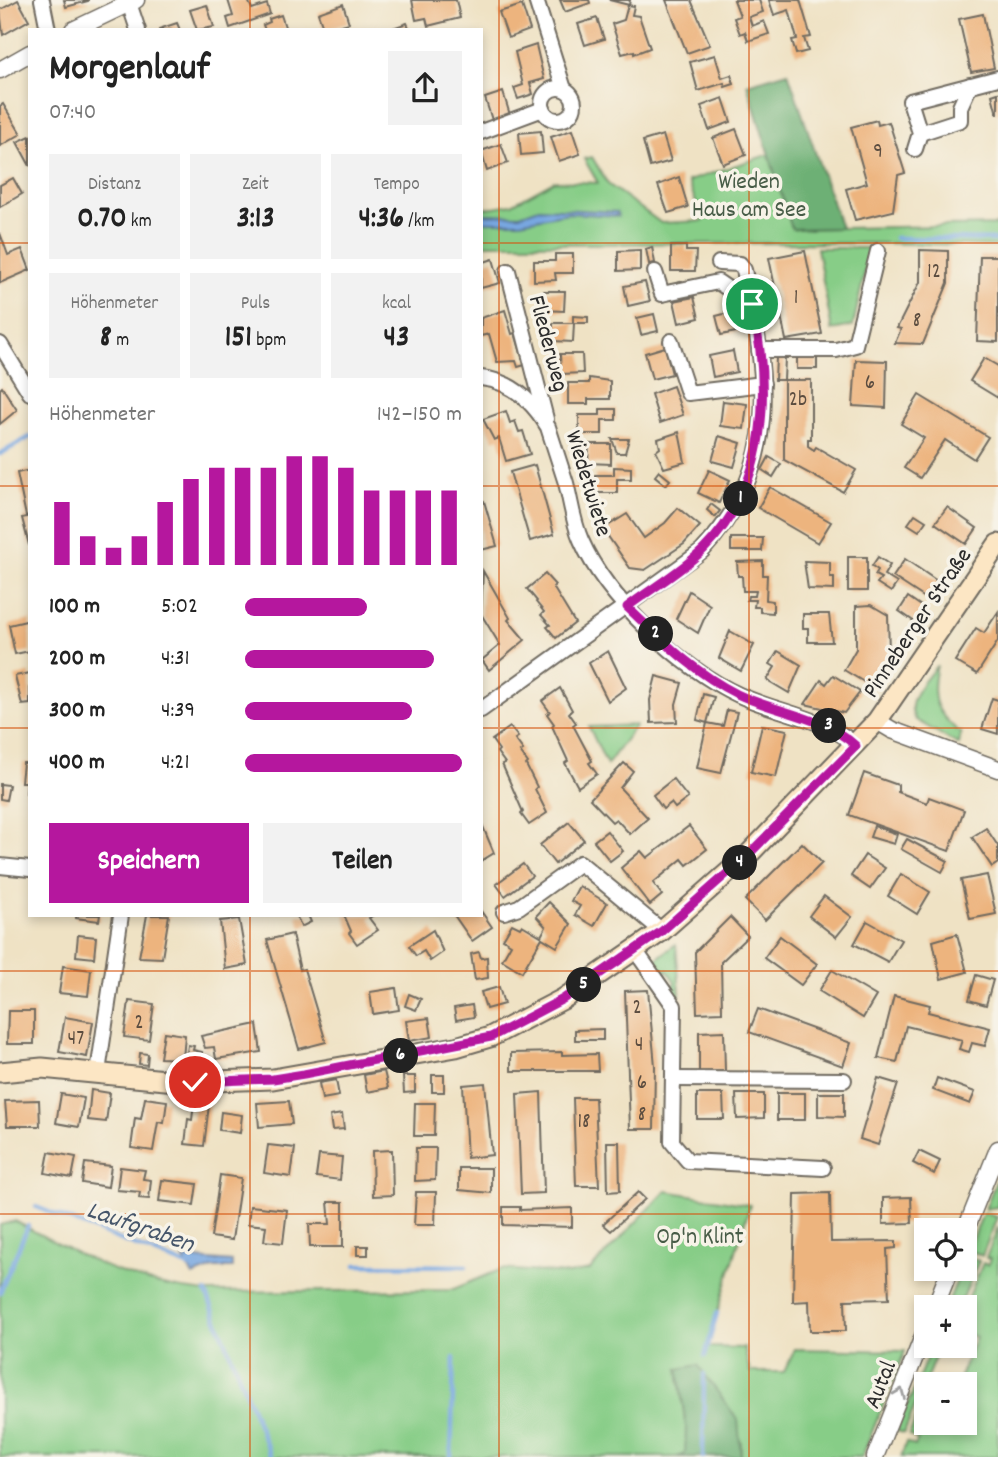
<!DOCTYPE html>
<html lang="de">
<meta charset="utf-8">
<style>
body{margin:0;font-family:Dekko,sans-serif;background:#f2f2f2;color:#222;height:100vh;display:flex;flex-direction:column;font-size:26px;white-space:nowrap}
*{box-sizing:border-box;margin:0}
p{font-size:23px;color:#767676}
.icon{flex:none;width:38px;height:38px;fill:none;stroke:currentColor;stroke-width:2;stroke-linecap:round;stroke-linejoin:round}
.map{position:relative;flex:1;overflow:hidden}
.sheet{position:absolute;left:28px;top:28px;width:455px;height:889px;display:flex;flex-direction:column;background:#fff;border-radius:0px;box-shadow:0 4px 10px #0003}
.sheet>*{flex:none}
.fabs{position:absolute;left:914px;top:1218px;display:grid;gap:14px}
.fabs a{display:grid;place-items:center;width:63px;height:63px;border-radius:0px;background:#fff;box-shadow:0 4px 10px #0003;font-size:35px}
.pin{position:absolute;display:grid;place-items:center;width:60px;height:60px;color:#fff;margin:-30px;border:4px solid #fff;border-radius:50%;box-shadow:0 2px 7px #0007}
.km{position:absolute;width:35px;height:35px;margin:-18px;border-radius:50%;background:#222;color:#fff;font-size:19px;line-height:35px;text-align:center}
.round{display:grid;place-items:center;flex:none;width:74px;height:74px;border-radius:0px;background:#f2f2f2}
.head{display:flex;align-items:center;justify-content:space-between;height:119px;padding:0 21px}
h1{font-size:38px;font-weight:700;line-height:52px}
.metrics{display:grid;grid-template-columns:repeat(3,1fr);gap:10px;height:119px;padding:7px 21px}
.metrics div{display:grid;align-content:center;border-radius:0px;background:#f2f2f2;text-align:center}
.metrics b{font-size:30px;font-weight:700}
.metrics small{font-size:19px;font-weight:400}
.metrics p{font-size:19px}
.chart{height:196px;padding:14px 21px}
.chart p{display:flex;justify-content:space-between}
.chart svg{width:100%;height:126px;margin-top:7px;stroke:#b5179e;stroke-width:6}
.button{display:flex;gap:14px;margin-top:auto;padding:14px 21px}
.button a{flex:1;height:80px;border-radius:0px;background:#b5179e;color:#fff;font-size:28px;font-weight:700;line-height:80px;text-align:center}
.button a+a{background:#f2f2f2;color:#222}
ul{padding:0 21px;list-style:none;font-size:23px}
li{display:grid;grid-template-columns:112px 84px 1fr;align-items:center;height:52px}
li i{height:18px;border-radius:9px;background:#b5179e}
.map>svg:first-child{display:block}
</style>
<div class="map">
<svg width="998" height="1457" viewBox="0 0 998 1457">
<rect width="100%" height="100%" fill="#f7f3e8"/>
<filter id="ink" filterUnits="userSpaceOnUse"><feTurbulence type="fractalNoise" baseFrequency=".0143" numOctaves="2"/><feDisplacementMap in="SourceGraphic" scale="14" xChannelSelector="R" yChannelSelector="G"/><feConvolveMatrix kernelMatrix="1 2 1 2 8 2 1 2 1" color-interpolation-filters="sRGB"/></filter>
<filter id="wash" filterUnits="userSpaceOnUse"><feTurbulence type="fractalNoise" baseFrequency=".00686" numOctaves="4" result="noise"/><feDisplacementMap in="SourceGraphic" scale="28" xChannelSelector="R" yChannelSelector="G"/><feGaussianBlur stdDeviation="1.57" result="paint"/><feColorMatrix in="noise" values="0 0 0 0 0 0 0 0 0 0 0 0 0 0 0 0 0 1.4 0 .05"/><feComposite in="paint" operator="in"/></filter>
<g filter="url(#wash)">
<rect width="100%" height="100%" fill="#efe2c4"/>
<g fill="#87cd87" stroke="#597c59" stroke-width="2">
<polygon points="770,154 792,229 998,225 998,246 882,243 481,244 481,209 512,204 554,181 598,183 584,159 592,157 608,184 661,223 703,221 688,181"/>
<polygon points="817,248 870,248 853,326 832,330"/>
<path d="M937,665C930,698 934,712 961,733L959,745L916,720C902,702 926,680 937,665Z"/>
<polygon points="636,725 607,765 589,727"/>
<polygon points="676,944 680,994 677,997 672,990 675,982 667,970 663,978 651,963"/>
<polygon points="998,1176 998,1207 985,1209"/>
<path d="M666,1191L750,1205L707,1347L744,1348L750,1372H784L795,1349L905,1351L862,1457H741V1442L678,1370L686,1427V1454L677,1457H0V1225L15,1221C81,1256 130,1285 206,1292L451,1290L502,1269L568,1274L590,1270Z"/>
<polygon points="983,1213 997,1217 982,1256 969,1250"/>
<polygon points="998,1227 998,1457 901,1457 906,1442 915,1446 918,1440 909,1435 926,1394 926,1423 964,1423 964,1384 957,1384 976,1337 964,1332 964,1308 983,1263 988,1265 990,1259 986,1258"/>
<polygon points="967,1256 979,1261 959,1307 946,1307"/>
<polygon points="929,1352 936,1355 904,1433 897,1431"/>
</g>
<g fill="#6db074" stroke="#4c6e50" stroke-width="2">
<polygon points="788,72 841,228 792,229 747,84"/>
<polygon points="698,1365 738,1420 741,1457 677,1457 685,1454 686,1427 678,1369"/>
</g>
<g fill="#78a7e1" stroke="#526986" stroke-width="2">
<polygon points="539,208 617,212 618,216 568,213 520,222 481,222 481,214 520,215"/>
<polygon points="183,1258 232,1262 232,1268 213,1268 193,1276"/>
</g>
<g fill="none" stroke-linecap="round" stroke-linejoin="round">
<g stroke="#78a7e1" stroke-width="4.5">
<polyline points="895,238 998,240"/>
<polyline points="0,454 30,437"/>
<polyline points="36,1207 190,1267"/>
<polyline points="356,1265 466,1266"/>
<polyline points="0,1292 28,1226"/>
<polyline points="206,1292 271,1457"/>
<polyline points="705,1356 717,1313"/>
<polyline points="451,1457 454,1358"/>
<polyline points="703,1457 704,1374"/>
</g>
</g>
<g id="blocks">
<g fill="#edb47e">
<polygon points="18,0 29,20 3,35 0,10"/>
<polygon points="64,0 88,0 88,1 66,7"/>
<polygon points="228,0 248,0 252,9 267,4 270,14 230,28 227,18 233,16"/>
<polygon points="412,0 456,0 460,18 428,26 426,18 416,20"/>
<polygon points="560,0 589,0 590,3 565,12"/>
<polygon points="609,0 630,0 629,5"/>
<polygon points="666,0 691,0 710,45 687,53"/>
<polygon points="734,0 759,0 763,12 749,17 752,26 764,21 769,34 748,41 745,32 740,34 734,18 740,16"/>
<polygon points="769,0 800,0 811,37 804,38 808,51 796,54 792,40 797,39 789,10 774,15"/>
<polygon points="343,4 349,23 324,30 318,13"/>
<polygon points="207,5 214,27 197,30 190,10"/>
<polygon points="522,5 530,30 508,38 499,12"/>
<polygon points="628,5 634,6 632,15 639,16 650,48 634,54 634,51 622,54 612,24 624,20"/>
<polygon points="983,14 994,68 971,72 959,19"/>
<polygon points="281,15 286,30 265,30 263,25 270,22 269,19"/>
<polygon points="597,18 604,39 585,45 578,24"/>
<polygon points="177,23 180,30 159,30 159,29"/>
<polygon points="407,23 410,30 393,28"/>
<polygon points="536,45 544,79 530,83 533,94 518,99 514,88 523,85 515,52"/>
<polygon points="715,55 722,78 731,75 734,84 725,87 724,83 698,91 690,62"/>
<polygon points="503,92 510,115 492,120 485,98"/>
<polygon points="998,93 998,114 997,114 992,95"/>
<polygon points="723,98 731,122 709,130 701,106"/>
<polygon points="3,104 21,134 0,146 0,106"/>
<polygon points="877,120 878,125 889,122 905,173 898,175 893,211 855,220 846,189 867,183 851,127"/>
<polygon points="736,129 746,155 723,164 713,138"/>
<polygon points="572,130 580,154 559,161 551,137"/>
<polygon points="541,131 543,153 521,155 519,133"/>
<polygon points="663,135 671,161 650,167 643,141"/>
<polygon points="30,136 30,166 17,142"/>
<polygon points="501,144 508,163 487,171 481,151"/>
<polygon points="679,177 688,207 668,213 658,185"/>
<polygon points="13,178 22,194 0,207 0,185"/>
<polygon points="0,233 8,255 22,249 30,270 0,283"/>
<polygon points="671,246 686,246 686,251 696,251 695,271 671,271"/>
<polygon points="652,247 655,263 649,264 646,249"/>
<polygon points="640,250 640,270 618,271 618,251"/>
<polygon points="920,250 948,251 948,283 923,344 895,343 901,329 897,328 920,282"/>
<polygon points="805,251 822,334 786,340 769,258"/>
<polygon points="555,254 573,254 573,273 555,273 556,280 534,281 534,261 555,261"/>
<polygon points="980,256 998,256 998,342 977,341"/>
<polygon points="493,259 500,283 481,288 481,263"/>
<polygon points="645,282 650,301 628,306 624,286"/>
<polygon points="544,291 565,291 564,311 543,310"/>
<polygon points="694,297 699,318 679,323 674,301"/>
<polygon points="505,310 512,334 515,333 523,360 526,359 528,364 518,367 516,361 497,362 489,334 481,336 481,318"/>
<polygon points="736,311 741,331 721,335 716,316"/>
<polygon points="654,314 658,331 641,335 637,318"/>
<polygon points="573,316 588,317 588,323 574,323 573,342 553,341 553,323 573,323"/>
<polygon points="665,347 672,374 652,379 645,353"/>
<polygon points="733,351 737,372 713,377 709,356"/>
<polygon points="560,354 582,354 583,373 561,374"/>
<polygon points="817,357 817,369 797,369 797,358"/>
<polygon points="776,358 785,358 784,380 811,380 811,439 808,439 808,446 814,450 816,447 856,470 843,492 784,460 784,380 775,380"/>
<polygon points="984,358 998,366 998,398 970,381"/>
<polygon points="856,360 887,361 886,408 853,406"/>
<polygon points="589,378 610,381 610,399 588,399 588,404 568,404 568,383 589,383"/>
<polygon points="673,386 683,415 660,423 651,394"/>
<polygon points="2,387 17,410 0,424 0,389"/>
<polygon points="919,395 988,437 974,459 945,440 920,478 904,468 924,438 901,424"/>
<polygon points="723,401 747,404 744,429 720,426"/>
<polygon points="600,409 616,409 616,420 602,420 602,434 579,434 579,415 600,415"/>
<polygon points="506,411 510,423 515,421 519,432 523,431 530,454 506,461 499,438 494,440 483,419"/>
<polygon points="679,432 685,462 664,468 656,451 660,448 658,439"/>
<polygon points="719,436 741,443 734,467 712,461"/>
<polygon points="612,439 629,439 625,453 617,453"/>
<polygon points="589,444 611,444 611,464 588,463"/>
<polygon points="769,457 781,464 773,477 762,470"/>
<polygon points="535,465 554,534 530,541 510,472"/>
<polygon points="614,467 631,468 631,479 617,479 617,493 595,493 595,475 614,475"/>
<polygon points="30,470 30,515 26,516 17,473"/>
<polygon points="709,470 730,480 719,503 698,493"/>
<polygon points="659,471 670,480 666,485 655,476"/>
<polygon points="770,487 831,522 818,543 758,508"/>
<polygon points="484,501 497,546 481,550 481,502"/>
<polygon points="711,504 720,511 715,517 707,510"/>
<polygon points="947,507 977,528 966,544 935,523"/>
<polygon points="678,508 700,526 684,544 645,570 630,568 603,529 627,514 644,538 665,523"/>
<polygon points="915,514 926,521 919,531 908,524"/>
<polygon points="30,516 30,545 29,545 22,518"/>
<polygon points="731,538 763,538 762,551 731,551"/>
<rect x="848" y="557" width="19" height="34"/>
<polygon points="878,557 890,565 884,575 897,583 891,592 877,583 881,578 875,575 878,570 872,566"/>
<polygon points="905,559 940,583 928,600 893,577"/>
<polygon points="763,561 763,575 767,575 766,600 773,601 773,613 760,612 760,607 754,607 755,600 747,600 748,596 755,596 756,591 743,591 742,576 738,576 737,562"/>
<polygon points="804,561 830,562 830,577 834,577 834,590 808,589"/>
<polygon points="483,571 510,618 508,620 525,640 489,670 482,660 500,645 481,614"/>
<polygon points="545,574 555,585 553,587 575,623 556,638 547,627 550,625 541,615 544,612 536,602 537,601 527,589"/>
<polygon points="689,591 710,605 698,633 676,619"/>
<polygon points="908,597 924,608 915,622 899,611"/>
<polygon points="871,605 888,615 889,653 869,685 844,670 856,649 856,606"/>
<polygon points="998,612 998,641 977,674 955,661 976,628 984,633"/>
<polygon points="803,614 829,614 832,642 808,642 808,628 803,628"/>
<polygon points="30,620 30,651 15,654 9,625"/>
<polygon points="730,631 754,645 741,671 719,658"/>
<polygon points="608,651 626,688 608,701 589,663"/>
<polygon points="778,651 801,665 789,693 767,680 775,667 770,664"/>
<polygon points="30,673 30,704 22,705 15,676"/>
<polygon points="833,675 860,692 844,713 805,704 821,680 826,684"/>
<polygon points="656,676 682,683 676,704 677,722 651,723 650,700"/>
<polygon points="560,688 572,710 569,713 576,723 573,725 592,761 589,763 597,774 578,787 565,763 568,761 552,726 554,724 547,714 550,712 542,701"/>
<polygon points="703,694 714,697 707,723 697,720"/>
<polygon points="992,698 998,700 998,734 982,729"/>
<polygon points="727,710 737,712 721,773 697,768 707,723 723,726"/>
<polygon points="762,725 787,730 776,777 751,772"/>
<polygon points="510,727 518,737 515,739 523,750 520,752 528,763 526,765 537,787 535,789 547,813 529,825 521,814 523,812 502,764 505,763 497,752 499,750 492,740"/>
<polygon points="23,763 30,763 30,794 26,794 27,782 21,782"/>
<polygon points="624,763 633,771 620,788 648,818 630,834 616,819 612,822 590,799"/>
<polygon points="864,773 898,785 898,792 927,803 929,797 964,810 949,851 849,815"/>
<polygon points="673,779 688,798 675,808 671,803 663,809 653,795"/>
<polygon points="0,784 9,785 6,800 0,799"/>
<polygon points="481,822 494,853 481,861"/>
<polygon points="569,822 584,840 555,864 540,845"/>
<polygon points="689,826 707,849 687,865 682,859 653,883 662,895 650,905 621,868 641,851 647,858"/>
<polygon points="874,826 897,834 894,844 870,837"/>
<polygon points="986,828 998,846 998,863 992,867 972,837"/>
<polygon points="607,831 623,851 610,861 594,841"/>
<polygon points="907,839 948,861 942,872 901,849"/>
<polygon points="802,843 822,863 765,920 745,900"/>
<polygon points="865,855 885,868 870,889 851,876"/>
<polygon points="523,864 532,876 505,896 496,884"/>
<polygon points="901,874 930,892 917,914 888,896"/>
<polygon points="987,875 996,914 970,919 961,880"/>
<polygon points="579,886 607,903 594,926 575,915 580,906 571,901"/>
<polygon points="824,896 852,917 836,937 809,916"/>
<polygon points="549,902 571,924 557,947 542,938 522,972 502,960 511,944 503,939 512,924 520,928 522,925 541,936 546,927 536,916"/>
<polygon points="481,911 492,927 472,941 454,915 481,915"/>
<polygon points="76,915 100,915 99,921 76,918"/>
<polygon points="147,915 169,915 162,958 139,957"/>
<polygon points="296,915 308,915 311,922 301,927"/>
<polygon points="344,915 374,915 369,918 378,930 357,944 349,933 351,931"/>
<polygon points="730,917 748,936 721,962 722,1012 697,1013 695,952"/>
<polygon points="239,919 247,965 225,969 220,921"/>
<polygon points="867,921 901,940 888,962 854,944"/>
<polygon points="433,930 443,952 430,961 424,951 416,956 409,946"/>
<polygon points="292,934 300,970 304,969 326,1042 299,1049 267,940"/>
<polygon points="957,934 967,972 941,979 933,941"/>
<polygon points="78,935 96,937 94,958 76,956"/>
<polygon points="780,936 817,964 801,985 764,958"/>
<polygon points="479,952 481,958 487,957 488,978 475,980 471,954"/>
<polygon points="63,966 91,970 88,996 59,993"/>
<polygon points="832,970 876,996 863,1018 819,991"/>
<polygon points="976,975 993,980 986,1005 969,1000"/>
<polygon points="499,987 504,1004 486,1009 481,992"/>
<polygon points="396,988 399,1010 373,1014 370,992"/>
<polygon points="648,990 655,1066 654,1129 630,1129 625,991"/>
<polygon points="409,994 421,999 416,1010 405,1006"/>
<polygon points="894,996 930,1005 928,1012 990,1028 985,1046 972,1043 969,1052 959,1049 962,1040 906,1026 897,1062 878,1058"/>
<polygon points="129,1001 154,1004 149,1040 124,1037"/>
<polygon points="472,1005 474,1017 456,1020 454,1008"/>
<polygon points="758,1009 851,1043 843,1066 749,1032"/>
<polygon points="8,1011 34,1011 34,1044 7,1044"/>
<polygon points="65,1017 93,1022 87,1057 59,1052"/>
<polygon points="429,1018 432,1037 409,1041 406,1021"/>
<polygon points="257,1024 261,1052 216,1059 214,1047 205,1048 201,1036"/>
<polygon points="603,1029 603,1040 575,1040 575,1030"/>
<polygon points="724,1031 725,1071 699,1072 699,1032"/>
<polygon points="164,1032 185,1035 183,1059 160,1058"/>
<polygon points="188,1045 194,1046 193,1050 202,1052 201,1062 186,1059"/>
<polygon points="562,1052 562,1055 597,1054 598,1071 511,1071 511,1053"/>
<polygon points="140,1053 148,1054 147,1065 139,1064"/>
<polygon points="384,1071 388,1088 367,1092 364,1075"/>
<rect x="432" y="1075" width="12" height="17"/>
<polygon points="403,1076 415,1076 415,1092 404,1093"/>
<polygon points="878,1078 898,1084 878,1145 860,1139"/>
<polygon points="937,1078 975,1092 970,1104 933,1090"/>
<polygon points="336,1080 339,1096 322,1099 319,1083"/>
<polygon points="485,1083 492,1155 467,1158 463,1085"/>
<polygon points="91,1090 110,1093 106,1122 88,1120"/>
<polygon points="541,1092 544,1193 521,1194 517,1094"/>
<rect x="777" y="1093" width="28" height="27"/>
<polygon points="818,1093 844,1093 844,1117 818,1116"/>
<polygon points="61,1094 84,1098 79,1127 56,1123"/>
<polygon points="697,1094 723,1094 724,1119 697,1119"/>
<polygon points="736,1094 764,1094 764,1118 737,1119"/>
<polygon points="145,1098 167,1101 164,1123 158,1122 153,1151 131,1148 135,1118 141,1119"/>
<polygon points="573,1098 595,1098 599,1186 576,1186"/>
<polygon points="39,1100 40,1126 7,1126 5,1101"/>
<polygon points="289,1101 292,1124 259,1127 257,1103"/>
<polygon points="194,1103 209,1105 204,1146 185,1144 188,1119 192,1120"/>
<polygon points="415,1103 435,1103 434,1136 414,1136"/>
<polygon points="221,1112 242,1115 240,1133 219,1130"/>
<polygon points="342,1114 344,1129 332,1130 330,1116"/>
<polygon points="607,1142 619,1142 620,1191 608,1192"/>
<polygon points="268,1145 295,1148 291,1177 264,1173"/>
<polygon points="416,1148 436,1148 435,1180 415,1181"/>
<polygon points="392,1150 393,1195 373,1196 372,1151"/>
<polygon points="919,1151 940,1161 934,1174 913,1163"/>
<polygon points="49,1152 76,1157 72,1178 45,1173"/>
<polygon points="319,1155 342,1157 340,1180 316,1177"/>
<polygon points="85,1163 111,1166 108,1187 82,1183"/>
<polygon points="120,1167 145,1170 143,1179 151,1180 149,1199 139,1198 140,1192 117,1190"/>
<polygon points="459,1168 491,1168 491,1193 459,1190"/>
<polygon points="220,1175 241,1178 232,1240 211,1237"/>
<polygon points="162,1180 197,1184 194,1205 159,1201"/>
<polygon points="416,1192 436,1192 435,1225 414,1225"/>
<polygon points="638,1192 645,1199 611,1231 603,1224"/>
<polygon points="830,1193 831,1242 896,1241 896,1248 887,1249 889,1299 845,1300 846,1331 810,1331 809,1301 793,1302 795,1194"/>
<polygon points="911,1197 912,1223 883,1224 883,1198"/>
<polygon points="328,1202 343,1202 343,1247 310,1247 309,1224 330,1224"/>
<polygon points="250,1206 287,1210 283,1243 264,1241 266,1226 248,1224"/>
<polygon points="503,1207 520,1207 520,1210 572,1208 572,1227 503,1225"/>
<rect x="357" y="1246" width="11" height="9"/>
</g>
</g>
</g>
<g filter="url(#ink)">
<use href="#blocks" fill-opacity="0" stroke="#706b61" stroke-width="2"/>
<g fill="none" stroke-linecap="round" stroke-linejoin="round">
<defs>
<g id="minor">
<polyline points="42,0 48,30"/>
<polyline points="536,0 564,89"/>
<polyline points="129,3 138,30"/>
<circle cx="558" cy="104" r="16"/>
<polyline points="481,132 543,109"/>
<polyline points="920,133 960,120 960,107 970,85"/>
<polyline points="915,149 920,133 910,101 998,78"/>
<polyline points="508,271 546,419"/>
<polyline points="655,272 662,294 718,282 752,305"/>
<polyline points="671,341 688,393 763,384"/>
<polyline points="0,344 30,393"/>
<polyline points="759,350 836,350 855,345 878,251"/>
<path d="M481,378C512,381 533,402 548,427C554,446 560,464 566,483C571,502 573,522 581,540C606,598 682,669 739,695C778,713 823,717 856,745"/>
<path d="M481,710L702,551C782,465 768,376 744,270L740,264L719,263"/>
<polyline points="0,866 30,869"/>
<polyline points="504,912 519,907 580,863 662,931"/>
<polyline points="635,950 674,1006 672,1142 688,1161 823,1168"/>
<polyline points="98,1072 121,915"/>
<polyline points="673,1079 844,1080"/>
</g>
<g id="tertiary">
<polyline points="73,30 136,0"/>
<polyline points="0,70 30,53"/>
<polyline points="877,721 892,730 998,769"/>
<polyline points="964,1234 998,1149"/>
<polyline points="935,1307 950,1269"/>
<polyline points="875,1457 926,1329"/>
</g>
<polyline id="secondary" points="0,1072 42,1068 186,1082 273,1079 456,1047 490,1037 563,999 662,931 749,854 877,721 998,544"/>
</defs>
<use href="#minor" stroke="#706b61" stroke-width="18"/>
<use href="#tertiary" stroke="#706b61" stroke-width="19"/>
<use href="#secondary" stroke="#706b61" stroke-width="23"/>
<use href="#minor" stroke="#fff" stroke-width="14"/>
<use href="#tertiary" stroke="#fff" stroke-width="16"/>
<use href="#secondary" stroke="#fce6c4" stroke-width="19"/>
</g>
<defs><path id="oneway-chevron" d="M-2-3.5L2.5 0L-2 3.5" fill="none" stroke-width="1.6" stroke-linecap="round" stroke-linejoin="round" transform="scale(1.75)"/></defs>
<use stroke="#a0a0a0" href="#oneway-chevron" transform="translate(900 1393) rotate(-68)"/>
</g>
<g fill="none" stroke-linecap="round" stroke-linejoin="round" filter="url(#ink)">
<defs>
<path id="route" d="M195,1082L273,1079L304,1074L491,1037L563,999L662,931L749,854L856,746C823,716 777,713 737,694C694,673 661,639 627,607C652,588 682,571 704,549C769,484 771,389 752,304"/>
</defs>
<use href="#route" stroke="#fff" stroke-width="14"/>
<use href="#route" stroke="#b5179e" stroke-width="9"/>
</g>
<path fill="none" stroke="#d5540f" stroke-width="2" stroke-opacity="0.55" d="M250,0V30M499,0V1457M749,0V1457M0,243H30M481,243H998M0,486H30M481,486H998M0,728H30M481,728H998M250,915V1457M0,971H998M0,1214H998"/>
<g text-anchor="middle" stroke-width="7" stroke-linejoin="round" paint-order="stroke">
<g font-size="21" fill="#5c4d40">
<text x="878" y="157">9</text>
<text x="934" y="277">12</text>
<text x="796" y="303">1</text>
<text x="917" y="326">8</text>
<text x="870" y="388">6</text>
<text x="798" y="405">2b</text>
<text x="637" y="1013">2</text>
<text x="139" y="1028">2</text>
<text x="76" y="1044">47</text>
<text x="639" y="1050">4</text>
<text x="642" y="1088">6</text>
<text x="642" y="1120">8</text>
<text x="584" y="1127">18</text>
</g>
<g font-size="24" fill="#475c47" stroke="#f7f3e8">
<text x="749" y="188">Wieden<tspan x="749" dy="28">Haus am See</tspan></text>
<text x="700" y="1243">Op'n Klint</text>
</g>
<g font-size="24" fill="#2b2b2b" stroke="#f7f3e8">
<text transform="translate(550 343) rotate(75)" y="8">Fliederweg</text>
<text transform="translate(590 483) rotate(73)" y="8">Wiedetwiete</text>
<text transform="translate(916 622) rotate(-56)" y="8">Pinneberger Straße</text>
<text transform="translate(879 1384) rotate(-68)" y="8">Autal</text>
</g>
<g font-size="26" font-style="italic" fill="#46566b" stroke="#f7f3e8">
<text transform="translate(141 1225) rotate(19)" y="9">Laufgraben</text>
</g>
</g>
</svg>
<div class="fabs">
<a><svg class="icon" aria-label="locate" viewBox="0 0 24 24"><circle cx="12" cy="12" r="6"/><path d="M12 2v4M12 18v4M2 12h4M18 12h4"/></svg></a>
<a>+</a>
<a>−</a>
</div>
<div class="pin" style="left:752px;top:304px;background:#1e9e55"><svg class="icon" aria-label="arrive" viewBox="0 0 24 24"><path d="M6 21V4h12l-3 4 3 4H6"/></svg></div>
<div class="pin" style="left:195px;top:1082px;background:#d93025"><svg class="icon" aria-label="check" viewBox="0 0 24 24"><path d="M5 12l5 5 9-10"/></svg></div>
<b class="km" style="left:741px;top:499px">1</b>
<b class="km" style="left:656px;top:634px">2</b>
<b class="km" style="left:829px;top:726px">3</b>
<b class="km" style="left:740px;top:863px">4</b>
<b class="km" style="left:584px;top:985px">5</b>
<b class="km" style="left:401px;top:1056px">6</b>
<section class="sheet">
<div class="head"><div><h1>Morgenlauf</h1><p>07:40</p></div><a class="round"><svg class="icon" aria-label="share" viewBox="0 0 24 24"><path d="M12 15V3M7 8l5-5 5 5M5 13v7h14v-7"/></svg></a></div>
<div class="metrics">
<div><p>Distanz</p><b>0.70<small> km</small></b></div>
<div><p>Zeit</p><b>3:13</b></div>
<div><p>Tempo</p><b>4:36<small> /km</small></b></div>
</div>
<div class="metrics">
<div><p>Höhenmeter</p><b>8<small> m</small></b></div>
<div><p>Puls</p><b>151<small> bpm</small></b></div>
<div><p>kcal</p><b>43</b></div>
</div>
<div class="chart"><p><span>Höhenmeter</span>142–150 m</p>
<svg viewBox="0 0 160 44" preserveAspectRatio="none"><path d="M5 44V22M15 44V34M25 44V38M35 44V34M45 44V22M55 44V14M65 44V10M75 44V10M85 44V10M95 44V6M105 44V6M115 44V10M125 44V18M135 44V18M145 44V18M155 44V18"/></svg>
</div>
<ul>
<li><b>100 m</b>5:02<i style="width:56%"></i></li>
<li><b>200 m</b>4:31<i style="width:87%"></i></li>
<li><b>300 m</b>4:39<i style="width:77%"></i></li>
<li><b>400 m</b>4:21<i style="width:100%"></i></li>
</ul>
<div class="button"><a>Speichern</a><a>Teilen</a></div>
</section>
</div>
